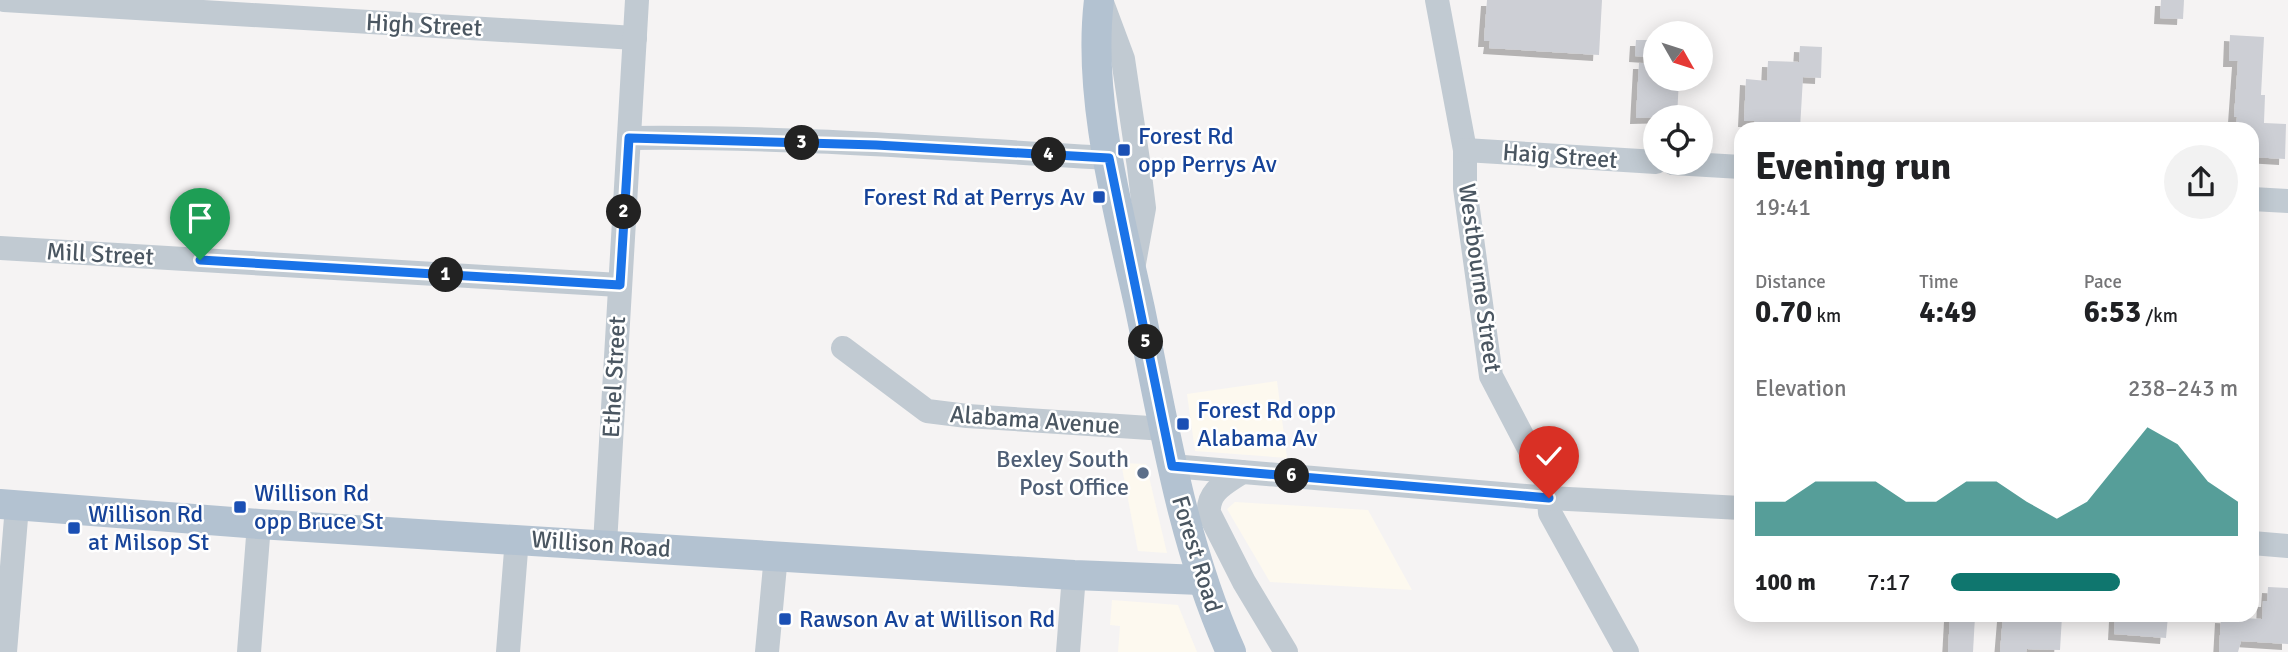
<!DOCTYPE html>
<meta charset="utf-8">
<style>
body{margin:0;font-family:Signika,sans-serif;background:#f2f2f2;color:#202124;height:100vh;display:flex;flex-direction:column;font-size:26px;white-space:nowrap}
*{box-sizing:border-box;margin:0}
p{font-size:23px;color:#757577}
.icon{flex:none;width:38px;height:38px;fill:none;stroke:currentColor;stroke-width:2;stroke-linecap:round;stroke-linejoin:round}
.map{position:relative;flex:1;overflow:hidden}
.drawer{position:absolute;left:1734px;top:122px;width:525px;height:500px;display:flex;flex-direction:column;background:#fff;border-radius:21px;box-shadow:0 4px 18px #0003}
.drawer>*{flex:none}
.needle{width:46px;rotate:129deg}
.tools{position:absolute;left:1643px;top:21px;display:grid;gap:14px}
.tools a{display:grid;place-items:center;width:70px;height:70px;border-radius:50%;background:#fff;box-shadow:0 4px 18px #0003;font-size:35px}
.pin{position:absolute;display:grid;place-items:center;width:60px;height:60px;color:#fff;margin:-72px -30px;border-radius:50% 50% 50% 0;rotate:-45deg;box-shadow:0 0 7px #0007}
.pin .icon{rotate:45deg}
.km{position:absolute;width:35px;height:35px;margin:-18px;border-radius:50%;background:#222;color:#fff;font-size:19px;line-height:35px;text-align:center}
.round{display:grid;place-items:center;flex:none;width:74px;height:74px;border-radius:37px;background:#f2f2f2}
.summary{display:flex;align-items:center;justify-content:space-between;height:119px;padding:0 21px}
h1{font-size:38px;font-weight:800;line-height:52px}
.metrics{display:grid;grid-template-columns:repeat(3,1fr);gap:10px;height:119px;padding:7px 21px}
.metrics div{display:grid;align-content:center}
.metrics b{font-size:30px;font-weight:800}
.metrics small{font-size:19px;font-weight:400}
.metrics p{font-size:19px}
.chart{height:196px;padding:14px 21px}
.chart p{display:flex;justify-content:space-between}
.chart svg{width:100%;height:126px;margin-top:7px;fill:#0f766e;opacity:.7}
ul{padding:0 21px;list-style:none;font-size:23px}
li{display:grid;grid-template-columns:112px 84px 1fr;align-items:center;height:52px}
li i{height:18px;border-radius:9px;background:#0f766e}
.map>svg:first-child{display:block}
</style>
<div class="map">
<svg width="2288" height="652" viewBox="0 0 2288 652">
<defs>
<filter id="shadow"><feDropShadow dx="-6" dy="6" stdDeviation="0" flood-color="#0004"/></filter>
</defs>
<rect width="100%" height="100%" fill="#f5f3f3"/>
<g fill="#fdf9ef">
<polygon points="1277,381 1287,458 1195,451 1187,394"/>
<polygon points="1121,463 1146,464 1167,553 1138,551"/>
<polygon points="1235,502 1368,510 1412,590 1270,582 1227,509"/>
<polygon points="1112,600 1178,605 1197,652 1118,652 1120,626 1110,625"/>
</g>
<g fill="#cdcfd5" filter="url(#shadow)">
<polygon points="1487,0 1602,0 1599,55 1489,48 1490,41 1484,41"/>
<polygon points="2161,0 2184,0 2183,19 2160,18"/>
<polygon points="2230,35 2264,37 2261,95 2265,95 2264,123 2286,124 2285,159 2252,157 2252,130 2236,130 2237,117 2234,117 2238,61 2229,61"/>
<polygon points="1636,40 1651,40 1650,57 1635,56"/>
<polygon points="1800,46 1822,47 1821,78 1803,77 1800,129 1754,124 1755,121 1744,121 1746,79 1767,81 1768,61 1799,62"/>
<polygon points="1639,63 1656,63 1656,79 1679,79 1677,117 1636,118"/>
<polygon points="2268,587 2288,588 2288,644 2241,641 2238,652 2219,652 2221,617 2262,619 2263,601 2267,601"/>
<polygon points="1950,616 1975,616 1973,652 1948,652"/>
<polygon points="2003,616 2062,616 2060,650 2027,649 2026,652 2000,652"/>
<polygon points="2115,616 2168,616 2166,638 2114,634"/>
</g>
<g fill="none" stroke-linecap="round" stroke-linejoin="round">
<g stroke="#c1cad2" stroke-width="24">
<polyline points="4,0 635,38"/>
<polyline points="1101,0 1123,59 1139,167 1144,208 1133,269"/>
<polyline points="1437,0 1465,150 1465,188 1491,376 1548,485 1550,513 1627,652"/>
<path d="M629,138C789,136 950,149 1109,158"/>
<polyline points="1465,150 1656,162"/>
<polyline points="1673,163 1741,167"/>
<polyline points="2252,199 2288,201"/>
<polyline points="0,248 619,285"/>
<polyline points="843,348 927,411 967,416 1165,429"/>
<polyline points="1172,466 1549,498 1741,508"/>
<path d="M1242,472C1226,483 1207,491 1209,513L1244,582L1286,652"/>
<polyline points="2252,543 2288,546"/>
<polyline points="605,544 637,0"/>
<polyline points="5,652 17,506"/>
<polyline points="249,652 259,524"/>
<polyline points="508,652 517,538"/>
<polyline points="767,652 776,555"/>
<polyline points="1068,652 1074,575"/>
</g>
<g stroke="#b3c2d1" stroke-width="30">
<path d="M1099,0C1087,99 1119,212 1140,309C1164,425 1182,543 1231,652"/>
<polyline points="0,504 259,524 1074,575 1201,580"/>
</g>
</g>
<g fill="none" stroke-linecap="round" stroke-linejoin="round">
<defs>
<polyline id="route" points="200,260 620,285 629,138 876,145 1109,158 1172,466 1549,498"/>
</defs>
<use href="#route" stroke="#fff" stroke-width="14"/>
<use href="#route" stroke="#1a73e8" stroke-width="9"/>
</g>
<g fill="#1a4fb4" stroke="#fff" stroke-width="2.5">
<rect x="1117" y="143" width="14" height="14" rx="3.5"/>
<rect x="1092" y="190" width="14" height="14" rx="3.5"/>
<rect x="1176" y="417" width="14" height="14" rx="3.5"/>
<rect x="233" y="500" width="14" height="14" rx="3.5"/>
<rect x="67" y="521" width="14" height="14" rx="3.5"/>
<rect x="778" y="612" width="14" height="14" rx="3.5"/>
</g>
<circle fill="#5c6f8a" stroke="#fff" stroke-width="2.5" cx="1143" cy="473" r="7"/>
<g text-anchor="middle" stroke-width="5" stroke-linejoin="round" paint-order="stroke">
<g font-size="24" fill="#4a5661" stroke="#fff">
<text transform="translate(424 25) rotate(3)" y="8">High Street</text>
<text transform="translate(1560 156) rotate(4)" y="8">Haig Street</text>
<text transform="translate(100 254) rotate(3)" y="8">Mill Street</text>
<text transform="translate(1480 278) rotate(82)" y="8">Westbourne Street</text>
<text transform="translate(614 377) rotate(-87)" y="8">Ethel Street</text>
<text transform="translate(1035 420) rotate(4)" y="8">Alabama Avenue</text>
<text transform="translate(601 544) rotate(4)" y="8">Willison Road</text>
<text transform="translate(1197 554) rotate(73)" y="8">Forest Road</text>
</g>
<g font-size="24" fill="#164399" stroke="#fff" text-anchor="start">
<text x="1138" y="144">Forest Rd<tspan x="1138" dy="28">opp Perrys Av</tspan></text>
<text x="1085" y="205" text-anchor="end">Forest Rd at Perrys Av</text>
<text x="1197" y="418">Forest Rd opp<tspan x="1197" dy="28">Alabama Av</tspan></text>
<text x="254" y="501">Willison Rd<tspan x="254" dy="28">opp Bruce St</tspan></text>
<text x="88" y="522">Willison Rd<tspan x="88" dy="28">at Milsop St</tspan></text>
<text x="799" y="627">Rawson Av at Willison Rd</text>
</g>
<g font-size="24" fill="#4e5e75" stroke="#fff" text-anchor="end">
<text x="1129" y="467">Bexley South<tspan x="1129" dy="28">Post Office</tspan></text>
</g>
</g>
</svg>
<div class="tools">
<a><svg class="needle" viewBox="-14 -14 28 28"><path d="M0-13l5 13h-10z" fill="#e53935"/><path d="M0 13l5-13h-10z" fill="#757577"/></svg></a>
<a><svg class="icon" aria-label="locate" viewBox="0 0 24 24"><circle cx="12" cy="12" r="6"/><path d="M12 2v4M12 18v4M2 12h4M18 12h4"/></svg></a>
</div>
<div class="pin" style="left:200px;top:260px;background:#1e9e55"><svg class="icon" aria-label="arrive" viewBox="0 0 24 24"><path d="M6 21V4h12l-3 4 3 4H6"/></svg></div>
<div class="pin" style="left:1549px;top:498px;background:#d93025"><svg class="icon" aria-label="check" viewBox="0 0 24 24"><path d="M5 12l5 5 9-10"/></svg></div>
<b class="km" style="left:446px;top:275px">1</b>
<b class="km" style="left:624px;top:212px">2</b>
<b class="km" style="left:802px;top:143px">3</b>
<b class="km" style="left:1049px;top:155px">4</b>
<b class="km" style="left:1146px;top:342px">5</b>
<b class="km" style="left:1292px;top:476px">6</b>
<section class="drawer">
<div class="summary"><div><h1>Evening run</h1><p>19:41</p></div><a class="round"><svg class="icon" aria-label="share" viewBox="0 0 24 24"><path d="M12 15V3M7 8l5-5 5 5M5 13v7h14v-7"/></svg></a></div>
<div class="metrics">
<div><p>Distance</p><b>0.70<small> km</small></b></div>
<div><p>Time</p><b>4:49</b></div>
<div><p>Pace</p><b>6:53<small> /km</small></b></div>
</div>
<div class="chart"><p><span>Elevation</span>238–243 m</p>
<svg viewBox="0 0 160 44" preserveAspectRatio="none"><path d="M0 44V32L10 32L20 25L30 25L40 25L50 32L60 32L70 25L80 25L90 32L100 38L110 32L120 19L130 6L140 12L150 25L160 32V44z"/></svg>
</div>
<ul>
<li><b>100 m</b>7:17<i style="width:59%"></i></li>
</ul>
</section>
</div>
